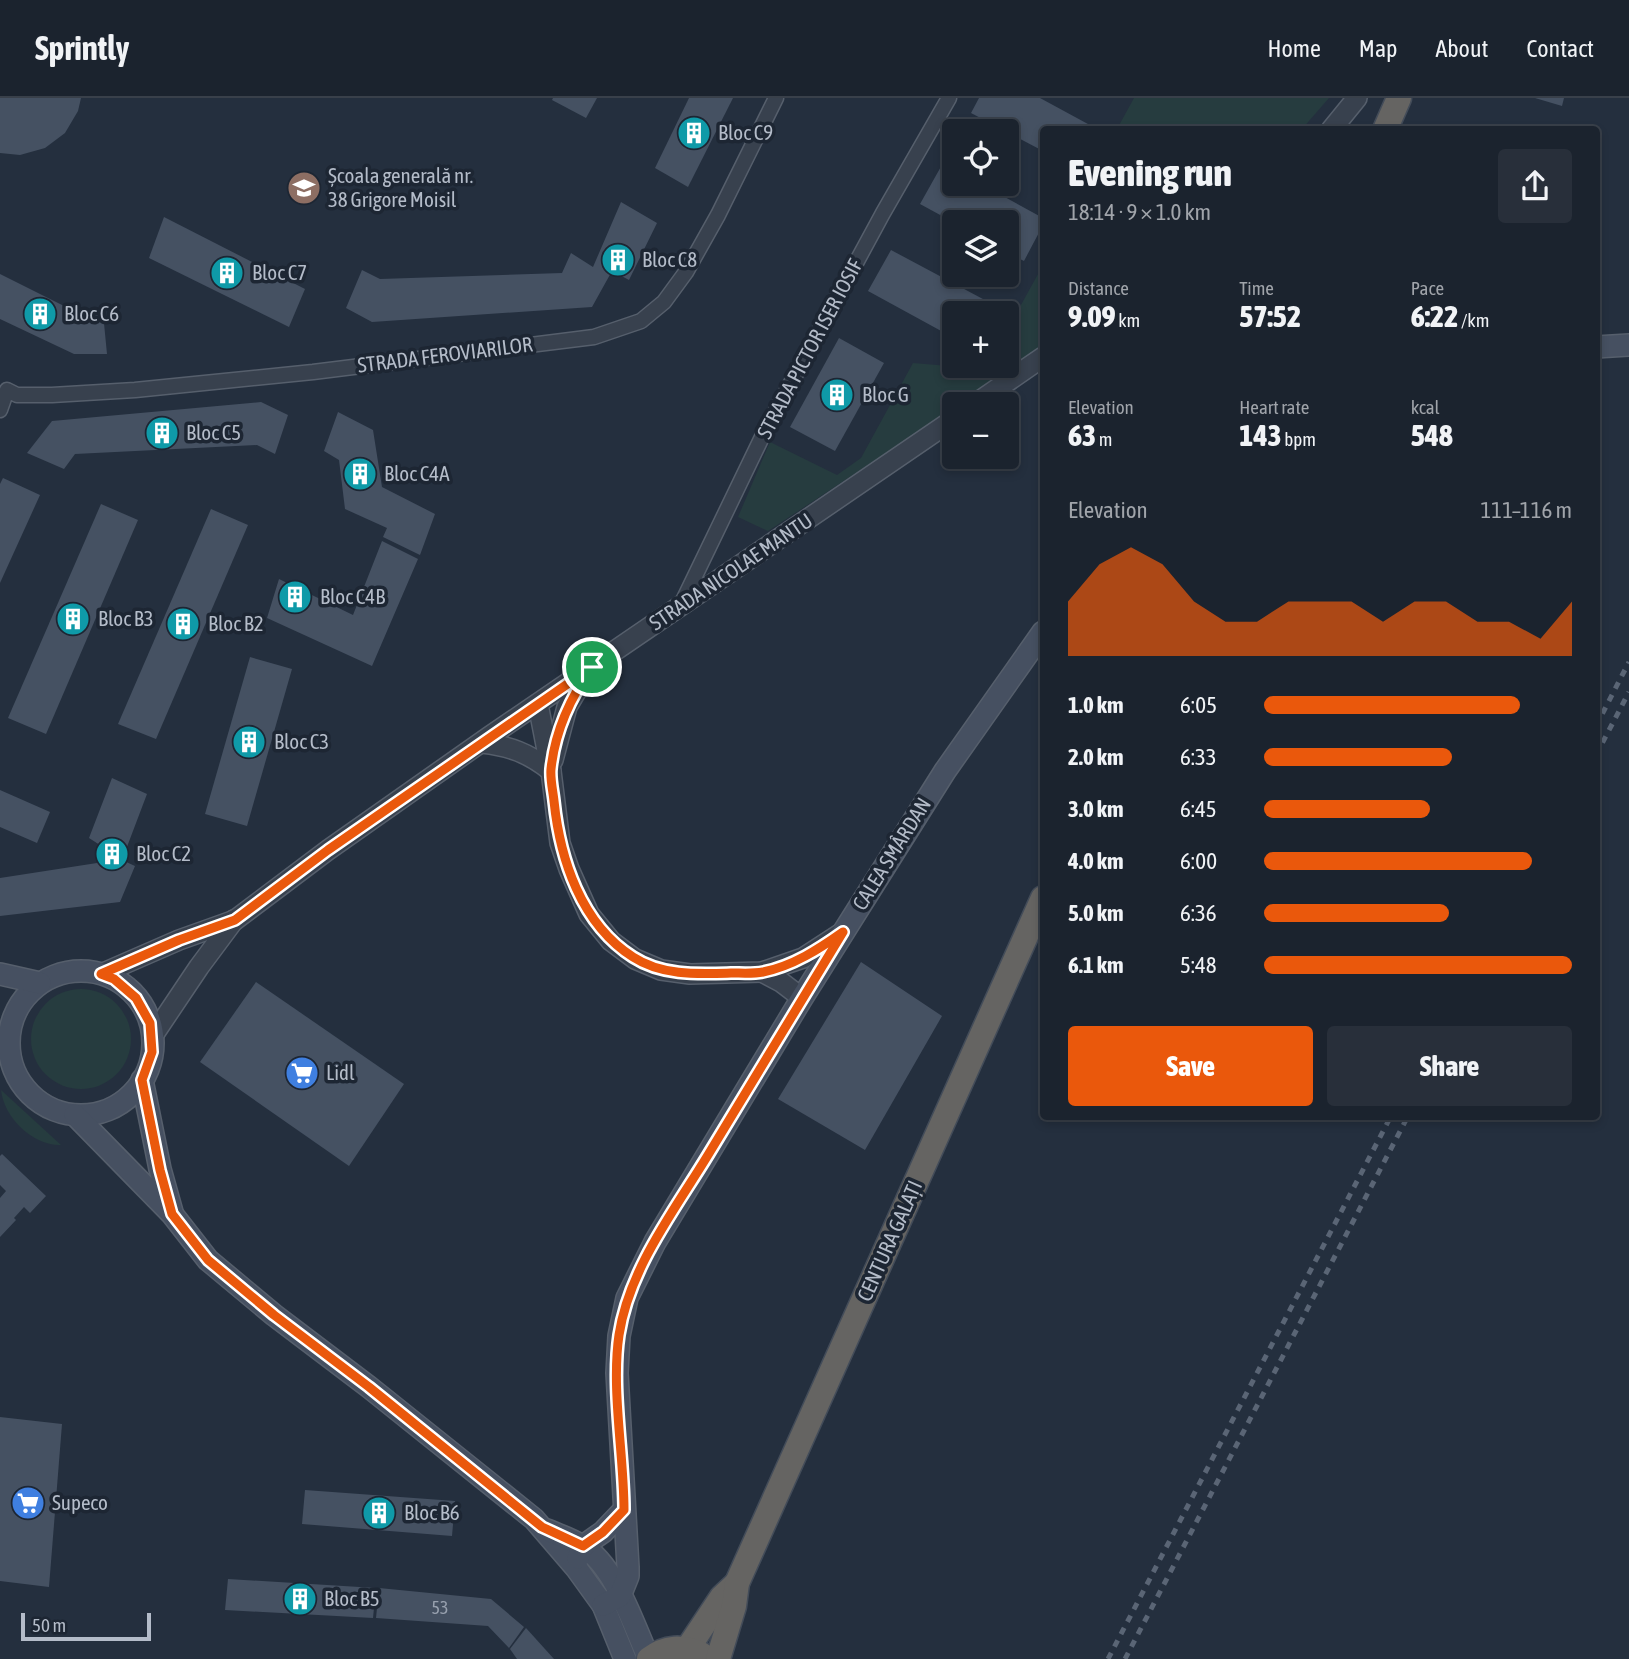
<!DOCTYPE html>
<meta charset="utf-8">
<style>
body{margin:0;font-family:"Asap Condensed",sans-serif;background:#282f3a;color:#f1f3f6;height:100vh;display:flex;flex-direction:column;font-size:26px;white-space:nowrap}
*{box-sizing:border-box;margin:0}
p{font-size:23px;color:#a0a4aa}
.icon{flex:none;width:38px;height:38px;fill:none;stroke:currentColor;stroke-width:2;stroke-linecap:round;stroke-linejoin:round}
.map{position:relative;flex:1;overflow:hidden}
.panel{position:absolute;left:1040px;top:28px;width:560px;height:994px;display:flex;flex-direction:column;background:#1b232e;border-radius:7px;box-shadow:0 4px 10px #0003,0 0 0 2px #39404a}
.panel>*{flex:none}
.fabs{position:absolute;left:942px;top:21px;display:grid;gap:14px}
.fabs a{display:grid;place-items:center;width:77px;height:77px;border-radius:7px;background:#1b232e;box-shadow:0 4px 10px #0003,0 0 0 2px #39404a;font-size:35px}
.scale{position:absolute;left:21px;bottom:18px;width:130px;box-sizing:border-box;padding-left:7px;border:4px solid #b4bcc9;border-top:0;font-size:19px;line-height:24px;white-space:nowrap;color:#b4bcc9;-webkit-text-stroke:5px #1d2633;paint-order:stroke}
.pin{position:absolute;display:grid;place-items:center;width:60px;height:60px;color:#fff;margin:-30px;border:4px solid #fff;border-radius:50%;box-shadow:0 2px 7px #0007}
.round{display:grid;place-items:center;flex:none;width:74px;height:74px;border-radius:7px;background:#282f3a}
.overview{display:flex;align-items:center;justify-content:space-between;height:119px;padding:0 28px}
h1{font-size:38px;font-weight:800;line-height:52px}
.figures{display:grid;grid-template-columns:repeat(3,1fr);gap:10px;height:119px;padding:7px 28px}
.figures div{display:grid;align-content:center}
.figures b{font-size:30px;font-weight:800}
.figures small{font-size:19px;font-weight:400}
.figures p{font-size:19px}
.chart{height:196px;padding:14px 28px}
.chart p{display:flex;justify-content:space-between}
.chart svg{width:100%;height:126px;margin-top:7px;fill:#ea580c;opacity:.7}
.action{display:flex;gap:14px;margin-top:auto;padding:14px 28px}
.action a{flex:1;height:80px;border-radius:7px;background:#ea580c;color:#fff;font-size:28px;font-weight:800;line-height:80px;text-align:center}
.action a+a{background:#282f3a;color:#f1f3f6}
ul{padding:0 28px;list-style:none;font-size:23px}
li{display:grid;grid-template-columns:112px 84px 1fr;align-items:center;height:52px}
li i{height:18px;border-radius:9px;background:#ea580c}
header{display:flex;align-items:center;gap:42px;box-sizing:border-box;height:98px;padding:0 35px;background:#1b232e;border-bottom:2px solid #39404a}
header strong{font-size:33px}
nav{display:flex;gap:38px;margin-inline-start:auto;font-size:24px}
.map>svg:first-child{display:block}
</style>
<header>
<strong>Sprintly</strong>
<nav><a>Home</a><a>Map</a><a>About</a><a>Contact</a></nav>
</header>
<div class="map">
<svg width="1629" height="1561" viewBox="0 0 1629 1561">
<rect width="100%" height="100%" fill="#242f3e"/>
<g fill="#263c3f">
<polygon points="1134,0 1329,0 1302,31 1117,31"/>
<polygon points="1043,167 1043,248 960,306 954,306 954,310 768,433 738,419 770,344 837,377 861,360 913,265 985,271 988,268 1006,268 1006,234"/>
<circle cx="81" cy="941" r="50"/>
<path d="M1,992L61,1047C33,1048 4,1020 1,992Z"/>
</g>
<g fill="#455162">
<polygon points="0,0 81,0 78,13 65,35 45,50 20,57 0,55"/>
<polygon points="553,0 597,0 586,20 552,2"/>
<polygon points="689,0 733,0 688,89 655,70"/>
<polygon points="979,0 1040,0 1099,32 1043,32 1043,53 971,15"/>
<polygon points="1535,0 1564,0 1562,8"/>
<polygon points="943,65 954,71 954,86 981,86 1043,120 1043,127 1024,163 1006,154 1006,124 953,124 920,106"/>
<polygon points="621,104 657,125 629,182 612,173 592,209 372,224 346,210 362,172 380,181 562,175 571,155 593,169"/>
<polygon points="164,119 305,191 289,229 149,160"/>
<polygon points="891,152 996,208 992,215 954,215 954,240 868,193"/>
<polygon points="0,176 82,217 103,215 107,256 74,256 0,221"/>
<polygon points="839,240 884,265 835,353 790,329"/>
<polygon points="261,304 288,317 275,356 257,347 75,356 64,371 27,355 52,323"/>
<polygon points="338,314 373,332 382,389 435,416 420,457 383,439 387,430 345,411 339,362 324,353"/>
<polygon points="3,380 40,397 0,485 0,386"/>
<polygon points="101,406 138,422 46,636 8,620"/>
<polygon points="211,411 248,427 156,641 118,626"/>
<polygon points="382,443 418,461 372,568 267,520 279,481 353,517"/>
<polygon points="250,559 292,571 247,728 205,716"/>
<polygon points="112,680 147,696 122,762 135,768 120,804 0,818 0,780 97,765 103,749 89,740"/>
<polygon points="0,692 50,714 37,745 0,729"/>
<polygon points="861,864 942,918 865,1052 778,1001"/>
<polygon points="256,884 404,986 349,1068 200,964"/>
<polygon points="2,1056 46,1098 30,1115 24,1109 14,1120 16,1122 0,1139 0,1100 6,1093 0,1087 0,1058"/>
<polygon points="0,1319 62,1326 49,1489 0,1483"/>
<polygon points="305,1392 455,1403 452,1438 302,1426"/>
<polygon points="228,1481 376,1490 373,1520 225,1512"/>
<polygon points="379,1490 491,1501 524,1529 509,1550 488,1528 376,1520"/>
<polygon points="526,1530 554,1561 517,1561 510,1551"/>
</g>
<g fill="none" stroke-linecap="round" stroke-linejoin="round">
<defs>
<g id="minor">
<polyline points="0,312 7,292 17,297 52,297 135,292 313,274 594,239 641,223 664,204 686,174 718,117 776,0"/>
<polyline points="681,507 764,335 883,115 949,0"/>
</g>
<g id="tertiary">
<polyline points="1331,32 1357,0"/>
<polyline points="975,306 1043,259"/>
<polyline points="538,606 551,673 560,745 569,771 589,816 611,843 635,861 661,872 690,876 762,874 803,860 843,834"/>
<path d="M482,645C509,648 529,655 551,673"/>
<polyline points="553,662 567,609 586,577"/>
<polyline points="762,874 781,884 802,900"/>
<polyline points="101,876 179,842 235,822 328,752 490,638 954,321"/>
<polyline points="152,939 199,869 234,822"/>
</g>
<g id="secondary">
<polyline points="1596,249 1629,247"/>
<circle cx="81" cy="945" r="72"/>
<polyline points="0,876 40,885"/>
<polyline points="142,982 160,1071 172,1114"/>
<polyline points="75,1017 172,1116 208,1162 274,1217 369,1289 534,1421 577,1471 603,1507 625,1561"/>
<path d="M547,1432C558,1437 572,1441 582,1448C615,1467 633,1526 649,1561"/>
<polyline points="578,1460 583,1448 603,1434 624,1412"/>
<polyline points="603,1507 620,1498 628,1478 628,1469 617,1275 619,1238 627,1200 655,1144 802,900 945,673 1043,534"/>
</g>
<g id="trunk">
<polyline points="1385,32 1399,0"/>
<polyline points="688,1550 722,1499 737,1485"/>
<path d="M649,1561C666,1548 682,1548 701,1556"/>
<polyline points="718,1561 734,1508 737,1485 1043,800"/>
</g>
</defs>
<use href="#minor" stroke="#565f6c" stroke-width="17"/>
<use href="#tertiary" stroke="#565f6c" stroke-width="22"/>
<use href="#secondary" stroke="#565f6c" stroke-width="24"/>
<use href="#trunk" stroke="#434c59" stroke-width="27"/>
<use href="#minor" stroke="#38414e" stroke-width="14"/>
<use href="#tertiary" stroke="#38414e" stroke-width="19"/>
<use href="#secondary" stroke="#465061" stroke-width="21"/>
<use href="#trunk" stroke="#656462" stroke-width="24"/>
<g stroke="#5a6575" stroke-width="5" stroke-dasharray="7 7" stroke-linecap="butt">
<polyline points="1596,628 1629,564"/>
<polyline points="1596,657 1629,594"/>
<polyline points="1108,1561 1391,1018"/>
<polyline points="1125,1561 1408,1018"/>
</g>
</g>
<g fill="none" stroke-linecap="round" stroke-linejoin="round">
<defs>
<path id="route" d="M592,569C570,600 555,633 551,671C550,681 553,693 554,703C560,761 581,826 633,859C662,878 698,876 731,875C741,875 753,876 763,874C793,868 819,851 843,834C798,908 753,983 708,1057C674,1113 629,1171 619,1237C611,1291 624,1357 624,1412L603,1434L583,1448L542,1429L369,1289L274,1217L208,1162L172,1116L160,1072L142,982L152,954L150,925L136,900L114,881L101,876L179,842L235,822L328,752Z"/>
</defs>
<use href="#route" stroke="#fff" stroke-width="14"/>
<use href="#route" stroke="#ea580c" stroke-width="9"/>
</g>
<defs>
<symbol id="building-disc" viewBox="-11 -11 22 22"><circle r="9.5" fill="#0f9aa8" stroke="#1d2633"/><path d="M-4-6H4V6H1V3H-1V6H-4ZM-2.5-4.3h1.7v1.8h-1.7ZM.8-4.3h1.7v1.8H.8ZM-2.5-1h1.7V.8h-1.7ZM.8-1h1.7V.8H.8Z" fill="#fff"/></symbol>
<symbol id="school-disc" viewBox="-11 -11 22 22"><circle r="9.5" fill="#8d6e63" stroke="#1d2633"/><path d="M0-5L7-2L0 1L-7-2ZM-4 1L0 2.5L4 1V4Q0 6-4 4Z" fill="#fff"/></symbol>
<symbol id="supermarket-disc" viewBox="-11 -11 22 22"><circle r="9.5" fill="#3f7fe0" stroke="#1d2633"/><path d="M-6-5.5h2.5l.6 2H6L4.5 2H-2.5L-4.4-4H-6ZM-1.5 3.2a1.3 1.3 0 1 0 .1 0ZM3 3.2a1.3 1.3 0 1 0 .1 0Z" fill="#fff"/></symbol>
</defs>
<g fill-rule="evenodd">
<use href="#building-disc" x="675" y="16" width="38" height="38"/>
<use href="#school-disc" x="285" y="71" width="38" height="38"/>
<use href="#building-disc" x="599" y="143" width="38" height="38"/>
<use href="#building-disc" x="208" y="156" width="38" height="38"/>
<use href="#building-disc" x="21" y="197" width="38" height="38"/>
<use href="#building-disc" x="818" y="278" width="38" height="38"/>
<use href="#building-disc" x="143" y="316" width="38" height="38"/>
<use href="#building-disc" x="341" y="357" width="38" height="38"/>
<use href="#building-disc" x="276" y="480" width="38" height="38"/>
<use href="#building-disc" x="54" y="502" width="38" height="38"/>
<use href="#building-disc" x="164" y="507" width="38" height="38"/>
<use href="#building-disc" x="230" y="625" width="38" height="38"/>
<use href="#building-disc" x="93" y="737" width="38" height="38"/>
<use href="#supermarket-disc" x="283" y="956" width="38" height="38"/>
<use href="#supermarket-disc" x="9" y="1386" width="38" height="38"/>
<use href="#building-disc" x="360" y="1396" width="38" height="38"/>
<use href="#building-disc" x="281" y="1482" width="38" height="38"/>
</g>
<g text-anchor="middle" stroke-width="7" stroke-linejoin="round" paint-order="stroke">
<g font-size="18" fill="#98a1af">
<text x="440" y="1516">53</text>
</g>
<g font-size="21" fill="#b4bcc9" stroke="#1d2633" text-anchor="start">
<text x="718" y="42">Bloc C9</text>
<text x="328" y="85">Școala generală nr.<tspan x="328" dy="24">38 Grigore Moisil</tspan></text>
<text x="642" y="169">Bloc C8</text>
<text x="252" y="182">Bloc C7</text>
<text x="64" y="223">Bloc C6</text>
<text x="862" y="304">Bloc G</text>
<text x="186" y="342">Bloc C5</text>
<text x="384" y="383">Bloc C4A</text>
<text x="320" y="506">Bloc C4B</text>
<text x="98" y="528">Bloc B3</text>
<text x="208" y="533">Bloc B2</text>
<text x="274" y="651">Bloc C3</text>
<text x="136" y="763">Bloc C2</text>
<text x="326" y="982">Lidl</text>
<text x="52" y="1412">Supeco</text>
<text x="404" y="1422">Bloc B6</text>
<text x="324" y="1508">Bloc B5</text>
</g>
<g font-size="21" fill="#b4bcc9" stroke="#1d2633">
<text transform="translate(810 251) rotate(-62)" y="7">STRADA PICTOR ISER IOSIF</text>
<text transform="translate(445 257) rotate(-7)" y="7">STRADA FEROVIARILOR</text>
<text transform="translate(731 474) rotate(-34)" y="7">STRADA NICOLAE MANTU</text>
<text transform="translate(892 756) rotate(-58)" y="7">CALEA SMÂRDAN</text>
<text transform="translate(890 1143) rotate(-66)" y="7">CENTURA GALAȚI</text>
</g>
</g>
</svg>
<div class="fabs">
<a><svg class="icon" aria-label="locate" viewBox="0 0 24 24"><circle cx="12" cy="12" r="6"/><path d="M12 2v4M12 18v4M2 12h4M18 12h4"/></svg></a>
<a><svg class="icon" aria-label="layers" viewBox="0 0 24 24"><path d="M12 4l9 5-9 5-9-5zM3 14l9 5 9-5"/></svg></a>
<a>+</a>
<a>−</a>
</div>
<div class="scale">50 m</div>
<div class="pin" style="left:592px;top:569px;background:#1e9e55"><svg class="icon" aria-label="arrive" viewBox="0 0 24 24"><path d="M6 21V4h12l-3 4 3 4H6"/></svg></div>
<section class="panel">
<div class="overview"><div><h1>Evening run</h1><p>18:14 · 9 × 1.0 km</p></div><a class="round"><svg class="icon" aria-label="share" viewBox="0 0 24 24"><path d="M12 15V3M7 8l5-5 5 5M5 13v7h14v-7"/></svg></a></div>
<div class="figures">
<div><p>Distance</p><b>9.09<small> km</small></b></div>
<div><p>Time</p><b>57:52</b></div>
<div><p>Pace</p><b>6:22<small> /km</small></b></div>
</div>
<div class="figures">
<div><p>Elevation</p><b>63<small> m</small></b></div>
<div><p>Heart rate</p><b>143<small> bpm</small></b></div>
<div><p>kcal</p><b>548</b></div>
</div>
<div class="chart"><p><span>Elevation</span>111–116 m</p>
<svg viewBox="0 0 160 44" preserveAspectRatio="none"><path d="M0 44V25L10 12L20 6L30 12L40 25L50 32L60 32L70 25L80 25L90 25L100 32L110 25L120 25L130 32L140 32L150 38L160 25V44z"/></svg>
</div>
<ul>
<li><b>1.0 km</b>6:05<i style="width:83%"></i></li>
<li><b>2.0 km</b>6:33<i style="width:61%"></i></li>
<li><b>3.0 km</b>6:45<i style="width:54%"></i></li>
<li><b>4.0 km</b>6:00<i style="width:87%"></i></li>
<li><b>5.0 km</b>6:36<i style="width:60%"></i></li>
<li><b>6.1 km</b>5:48<i style="width:100%"></i></li>
</ul>
<div class="action"><a>Save</a><a>Share</a></div>
</section>
</div>
